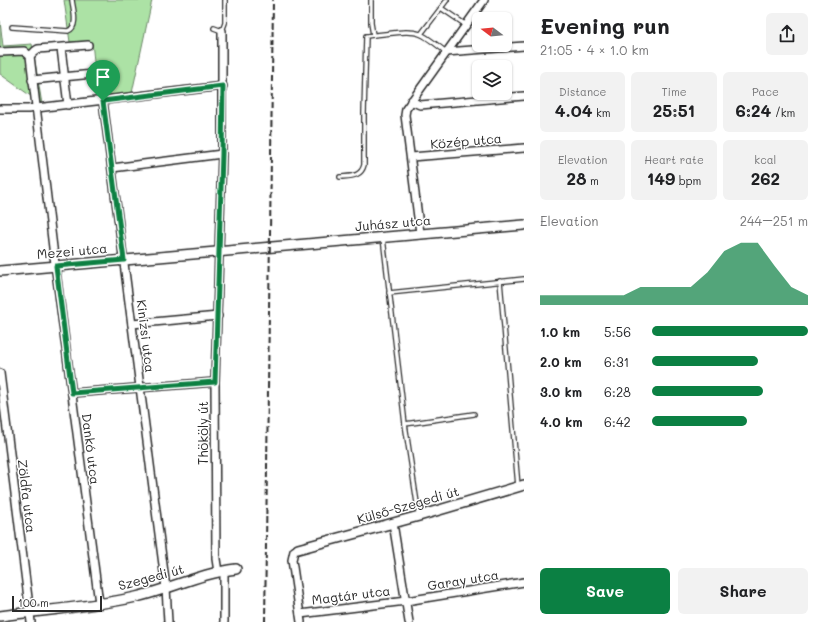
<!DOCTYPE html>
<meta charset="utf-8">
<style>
body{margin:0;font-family:Mali,sans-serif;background:#f2f2f2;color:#202124;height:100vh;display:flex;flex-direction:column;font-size:15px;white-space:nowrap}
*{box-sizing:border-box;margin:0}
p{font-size:13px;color:#757577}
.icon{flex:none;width:22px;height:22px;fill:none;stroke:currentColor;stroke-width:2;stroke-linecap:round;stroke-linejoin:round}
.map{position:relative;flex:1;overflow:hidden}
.details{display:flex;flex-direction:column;background:#fff;width:300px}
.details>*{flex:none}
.needle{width:26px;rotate:286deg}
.controls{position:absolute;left:472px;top:12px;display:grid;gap:8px}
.controls a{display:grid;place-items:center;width:40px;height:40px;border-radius:6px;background:#fff;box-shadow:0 1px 3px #0004;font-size:20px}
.scale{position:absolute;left:12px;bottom:10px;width:90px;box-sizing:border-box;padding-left:4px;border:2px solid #2b2b2b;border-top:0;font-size:11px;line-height:14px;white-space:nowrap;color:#2b2b2b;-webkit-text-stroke:3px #fff;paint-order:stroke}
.pin{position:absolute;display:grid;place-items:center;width:34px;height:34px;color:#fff;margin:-41px -17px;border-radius:50% 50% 50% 0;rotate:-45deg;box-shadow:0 0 4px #0007}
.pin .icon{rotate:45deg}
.round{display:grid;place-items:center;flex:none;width:42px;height:42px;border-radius:6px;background:#f2f2f2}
.overview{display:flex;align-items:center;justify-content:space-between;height:68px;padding:0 16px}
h1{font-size:22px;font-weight:700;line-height:30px}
.figures{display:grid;grid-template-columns:repeat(3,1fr);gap:6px;height:68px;padding:4px 16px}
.figures div{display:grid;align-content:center;border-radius:6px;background:#f2f2f2;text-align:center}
.figures b{font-size:17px;font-weight:700}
.figures small{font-size:11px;font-weight:400}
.figures p{font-size:11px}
.chart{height:112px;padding:8px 16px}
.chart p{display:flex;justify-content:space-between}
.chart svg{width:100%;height:72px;margin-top:4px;fill:#0b8043;opacity:.7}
.button{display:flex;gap:8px;margin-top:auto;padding:8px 16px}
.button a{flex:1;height:46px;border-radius:6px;background:#0b8043;color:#fff;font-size:16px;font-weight:700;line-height:46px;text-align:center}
.button a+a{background:#f2f2f2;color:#202124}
ul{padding:0 16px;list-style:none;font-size:13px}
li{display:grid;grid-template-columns:64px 48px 1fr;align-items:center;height:30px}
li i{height:10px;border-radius:5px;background:#0b8043}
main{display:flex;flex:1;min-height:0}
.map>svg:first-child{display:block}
</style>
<main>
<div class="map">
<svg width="524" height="622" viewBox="0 0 524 622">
<rect width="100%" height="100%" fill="#fff"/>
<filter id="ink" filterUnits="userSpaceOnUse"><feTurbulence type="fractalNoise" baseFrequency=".025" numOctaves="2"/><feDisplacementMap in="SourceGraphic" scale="8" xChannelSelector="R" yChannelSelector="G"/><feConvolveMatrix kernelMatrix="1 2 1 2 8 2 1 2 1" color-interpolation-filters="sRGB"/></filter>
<g filter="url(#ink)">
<g fill="#ace2a5" stroke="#6c8668">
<polygon points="64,0 152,0 132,93 98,100 92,42 70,42"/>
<polygon points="0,21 3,46 32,44 42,104 0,74"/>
</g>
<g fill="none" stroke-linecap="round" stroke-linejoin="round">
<defs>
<g id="service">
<polyline points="371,0 371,23 373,35"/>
<polyline points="441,8 466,25"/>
<path d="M12,27L68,31C79,27 73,9 72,0"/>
<polyline points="214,28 222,31 225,23 225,0"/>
<polyline points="421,34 447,0"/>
<path d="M340,177C351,176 361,177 364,165V113L366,36C381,35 407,29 420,34C426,36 441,48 446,52"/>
<polyline points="383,238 405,424 419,516"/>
<polyline points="500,281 518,486"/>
<polyline points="389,293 524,279"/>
<polyline points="405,424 474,414"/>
</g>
<g id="minor">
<polyline points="61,48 68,105"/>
<polyline points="0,52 24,51 30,56 54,256 99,603"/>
<polyline points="446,52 524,46"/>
<polyline points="30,56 35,51 38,49 88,45"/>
<polyline points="32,80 93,74"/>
<polyline points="103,101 166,588 168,622"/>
<polyline points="411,101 420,105 524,96"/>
<polyline points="0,109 28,109 223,86"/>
<polyline points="411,157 524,148"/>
<polyline points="112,168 222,154"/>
<polyline points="420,233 405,115 406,109 484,0"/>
<polyline points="132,324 218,316"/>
<polyline points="0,373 31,622"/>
<polyline points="72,393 215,382"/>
<polyline points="393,523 409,622"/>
<polyline points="298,549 294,551 292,560 301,622"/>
<polyline points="218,572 216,559 215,382 222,154 222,31"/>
<polyline points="300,614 406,601 524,582"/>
<polyline points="224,622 224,571"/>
</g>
<g id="tertiary">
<polyline points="0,271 524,225"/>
<polyline points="298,549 419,516 524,485"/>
<path d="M0,616C45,610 92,607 136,597C170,589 201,573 236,569"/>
</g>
</defs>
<use href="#service" stroke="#2b2b2b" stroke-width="6"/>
<use href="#minor" stroke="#2b2b2b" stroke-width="10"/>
<use href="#tertiary" stroke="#2b2b2b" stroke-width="12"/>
<use href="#service" stroke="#fff" stroke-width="3.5"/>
<use href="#minor" stroke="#fff" stroke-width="7"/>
<use href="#tertiary" stroke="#fff" stroke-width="9"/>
<polyline stroke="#2b2b2b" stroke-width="2" stroke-dasharray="6 3" stroke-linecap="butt" points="265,622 273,0"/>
</g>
</g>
<g fill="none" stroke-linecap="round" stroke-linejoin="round" filter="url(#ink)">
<defs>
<polygon id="route" points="223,86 222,154 215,382 72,393 56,266 124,260 103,101"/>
</defs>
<use href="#route" stroke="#fff" stroke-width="8"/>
<use href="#route" stroke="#0b8043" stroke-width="5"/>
</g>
<g text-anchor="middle" stroke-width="3" stroke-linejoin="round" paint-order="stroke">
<g font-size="13" fill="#2b2b2b" stroke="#fff">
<text transform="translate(466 141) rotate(-5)" y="5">Közép utca</text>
<text transform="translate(393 223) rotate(-5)" y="5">Juhász utca</text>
<text transform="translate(72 251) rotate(-5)" y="5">Mezei utca</text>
<text transform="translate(146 336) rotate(83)" y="5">Kinizsi utca</text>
<text transform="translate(203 433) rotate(-90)" y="5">Thököly út</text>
<text transform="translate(91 449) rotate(83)" y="5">Dankó utca</text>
<text transform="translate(27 496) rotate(83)" y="5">Zöldfa utca</text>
<text transform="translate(408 505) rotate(-16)" y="5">Külső-Szegedi út</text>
<text transform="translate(151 577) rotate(-15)" y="5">Szegedi út</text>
<text transform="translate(463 580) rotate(-9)" y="5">Garay utca</text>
<text transform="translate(351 595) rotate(-7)" y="5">Magtár utca</text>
</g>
</g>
</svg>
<div class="controls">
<a><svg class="needle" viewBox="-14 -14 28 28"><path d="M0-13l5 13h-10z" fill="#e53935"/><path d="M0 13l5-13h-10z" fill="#757577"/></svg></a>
<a><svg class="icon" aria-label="layers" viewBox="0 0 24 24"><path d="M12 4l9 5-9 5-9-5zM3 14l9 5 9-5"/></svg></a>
</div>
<div class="scale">100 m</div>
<div class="pin" style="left:103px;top:101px;background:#1e9e55"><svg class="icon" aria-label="arrive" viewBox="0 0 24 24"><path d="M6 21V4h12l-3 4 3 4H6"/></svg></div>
</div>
<section class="details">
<div class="overview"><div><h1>Evening run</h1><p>21:05 · 4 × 1.0 km</p></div><a class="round"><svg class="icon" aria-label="share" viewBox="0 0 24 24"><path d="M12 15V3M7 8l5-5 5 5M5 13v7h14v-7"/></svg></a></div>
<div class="figures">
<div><p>Distance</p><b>4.04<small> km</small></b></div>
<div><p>Time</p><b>25:51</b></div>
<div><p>Pace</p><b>6:24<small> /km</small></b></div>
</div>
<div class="figures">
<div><p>Elevation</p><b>28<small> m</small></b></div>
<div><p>Heart rate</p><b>149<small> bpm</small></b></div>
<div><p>kcal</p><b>262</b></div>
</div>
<div class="chart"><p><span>Elevation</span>244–251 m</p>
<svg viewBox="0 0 160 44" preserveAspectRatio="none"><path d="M0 44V38L10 38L20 38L30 38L40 38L50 38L60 33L70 33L80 33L90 33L100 24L110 11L120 6L130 6L140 20L150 33L160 38V44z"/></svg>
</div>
<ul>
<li><b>1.0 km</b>5:56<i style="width:100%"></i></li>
<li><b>2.0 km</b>6:31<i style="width:68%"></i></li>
<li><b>3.0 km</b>6:28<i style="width:71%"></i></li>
<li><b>4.0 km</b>6:42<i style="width:61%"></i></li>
</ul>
<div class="button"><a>Save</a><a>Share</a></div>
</section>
</main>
